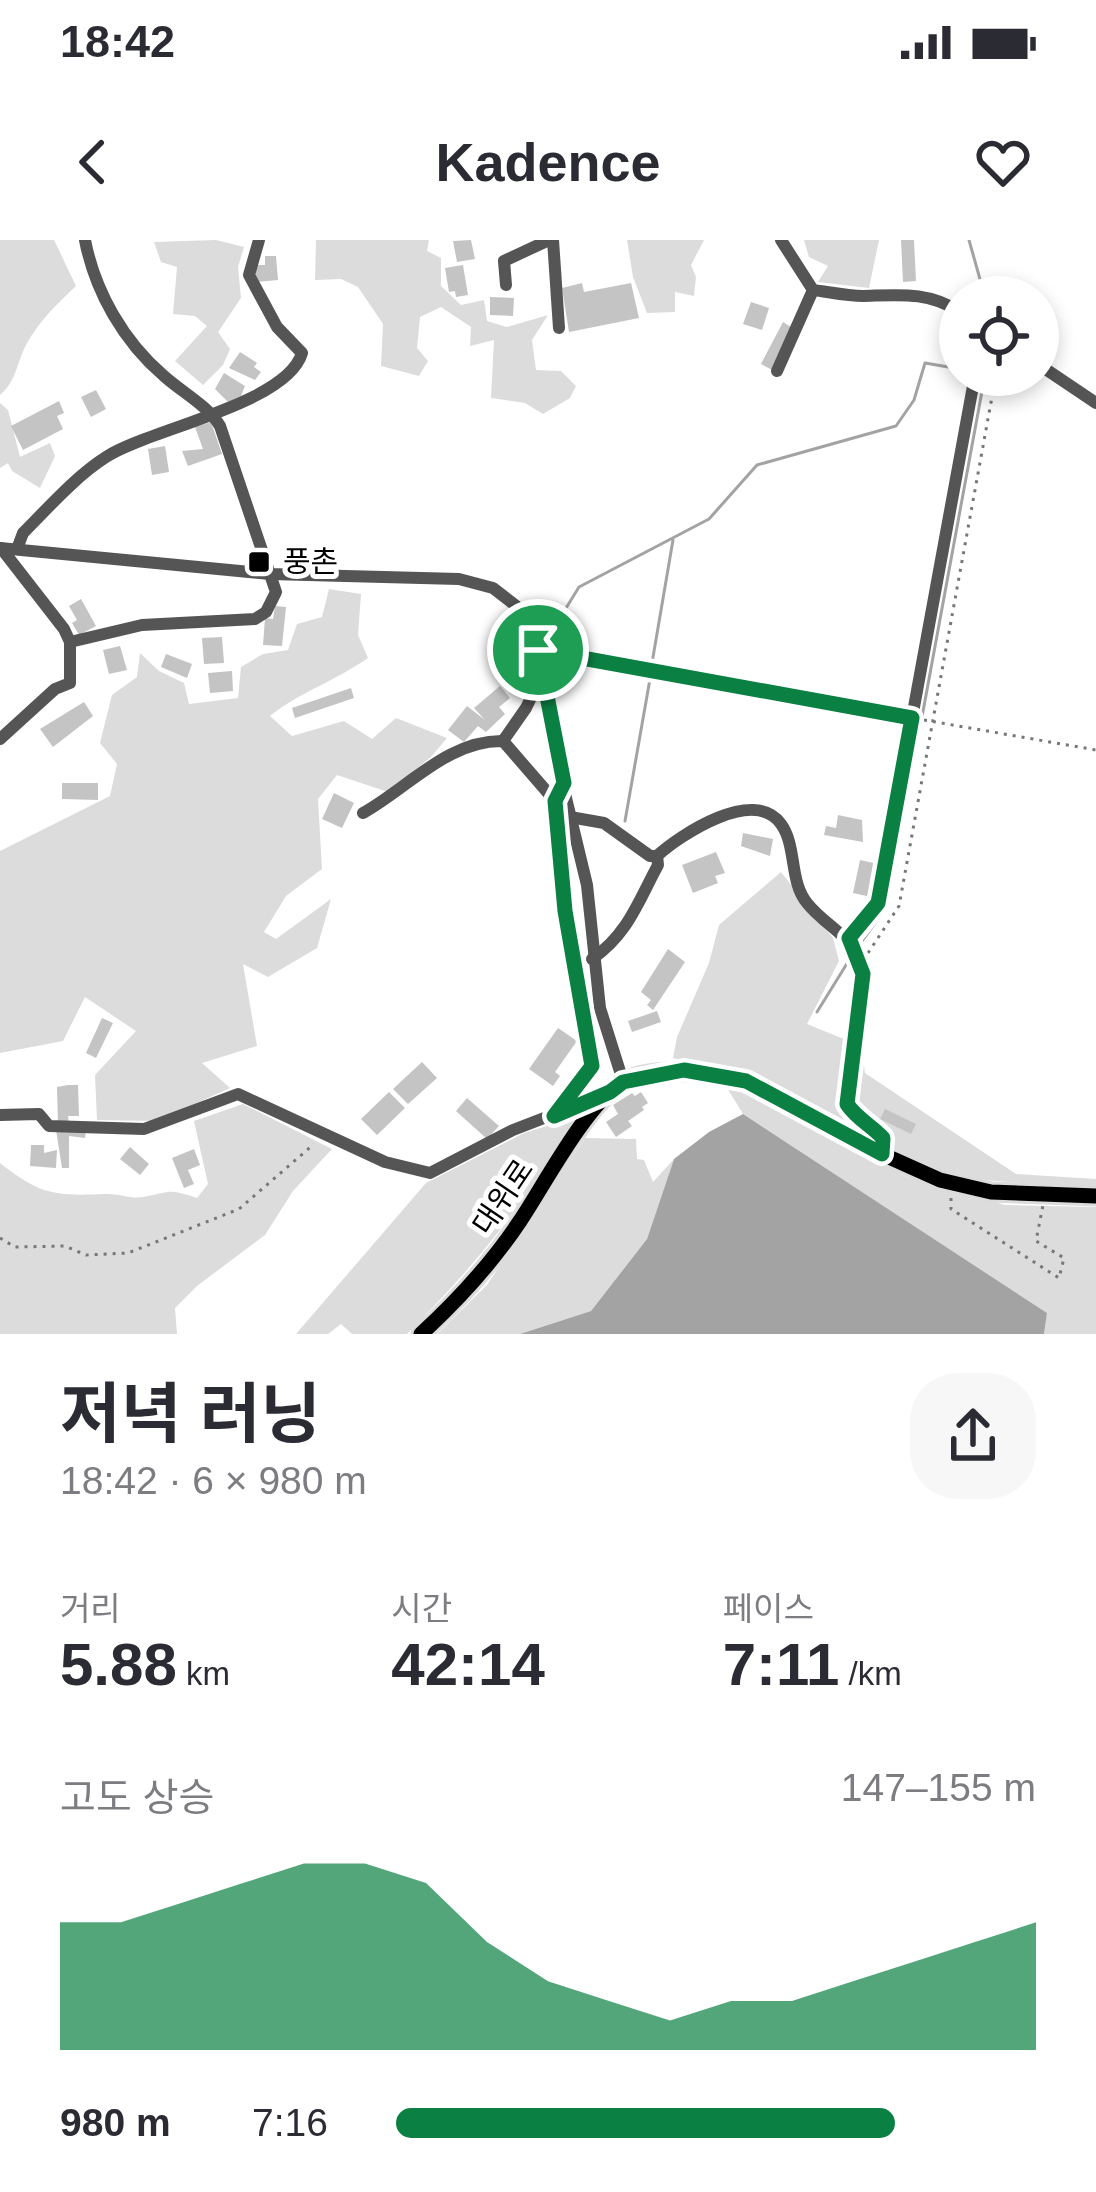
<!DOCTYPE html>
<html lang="ko">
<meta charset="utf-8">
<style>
body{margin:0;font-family:Helvetica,"Noto Sans KR",sans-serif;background:#f7f7f7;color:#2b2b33;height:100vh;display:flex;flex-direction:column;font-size:45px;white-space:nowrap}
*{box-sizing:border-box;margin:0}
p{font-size:39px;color:#7c7c81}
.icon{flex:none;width:66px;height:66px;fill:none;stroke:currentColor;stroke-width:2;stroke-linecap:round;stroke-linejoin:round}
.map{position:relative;height:1094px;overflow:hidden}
.drawer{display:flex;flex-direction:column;background:#fff;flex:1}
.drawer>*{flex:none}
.fabs{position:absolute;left:939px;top:36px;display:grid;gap:24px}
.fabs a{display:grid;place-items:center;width:120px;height:120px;border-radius:50%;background:#fff;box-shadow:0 6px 18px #0003;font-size:60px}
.pin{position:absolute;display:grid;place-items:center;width:102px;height:102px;color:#fff;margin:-51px;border:6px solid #fff;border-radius:50%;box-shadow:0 3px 12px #0007}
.round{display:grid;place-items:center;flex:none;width:126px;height:126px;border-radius:48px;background:#f7f7f7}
.summary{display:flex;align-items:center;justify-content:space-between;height:204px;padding:0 60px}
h1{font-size:66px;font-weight:700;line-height:90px}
.metrics{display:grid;grid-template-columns:repeat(3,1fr);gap:18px;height:204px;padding:12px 60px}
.metrics div{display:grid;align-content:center}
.metrics b{font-size:60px;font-weight:700}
.metrics small{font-size:33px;font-weight:400}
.metrics p{font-size:33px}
.chart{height:336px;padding:24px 60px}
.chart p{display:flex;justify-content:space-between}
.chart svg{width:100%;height:216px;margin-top:12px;fill:#0b8043;opacity:.7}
ul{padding:0 60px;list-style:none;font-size:39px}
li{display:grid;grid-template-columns:192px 144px 1fr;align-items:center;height:90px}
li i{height:30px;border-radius:15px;background:#0b8043}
.status{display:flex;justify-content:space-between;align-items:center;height:84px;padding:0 60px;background:#fff;direction:ltr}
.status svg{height:33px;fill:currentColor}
header{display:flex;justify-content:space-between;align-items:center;height:156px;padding:0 60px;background:#fff;font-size:54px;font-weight:700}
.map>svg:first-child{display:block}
</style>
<div class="status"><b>18:42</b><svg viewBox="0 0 49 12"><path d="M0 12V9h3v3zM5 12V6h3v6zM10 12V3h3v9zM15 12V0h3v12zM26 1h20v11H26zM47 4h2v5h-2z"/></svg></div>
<header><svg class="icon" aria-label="back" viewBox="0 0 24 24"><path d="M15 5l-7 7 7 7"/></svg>Kadence<svg class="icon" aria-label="heart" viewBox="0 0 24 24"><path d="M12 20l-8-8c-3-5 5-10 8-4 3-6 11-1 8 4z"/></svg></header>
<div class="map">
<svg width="1096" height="1094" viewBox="0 0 1096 1094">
<rect width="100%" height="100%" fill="#fff"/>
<g fill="#dcdcdc">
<path d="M0,0H54L76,46C57,64 39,81 26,105C17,122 16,142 0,155Z"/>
<polygon points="216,0 244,7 238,27 241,58 218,92 230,109 223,125 203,145 175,121 207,86 195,76 173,74 177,27 161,22 154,2"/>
<polygon points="316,0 429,0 427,11 441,18 441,46 461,65 484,60 487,81 507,87 548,75 532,100 536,130 561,131 576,146 570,158 543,174 525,163 491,158 494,100 470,106 471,87 441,67 420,77 417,108 428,121 419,136 381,126 383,84 358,47 341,39 315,40"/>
<polygon points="627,0 704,0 691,25 696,37 694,56 675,52 675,72 647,73 633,37"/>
<polygon points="804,0 879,0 869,48 818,42 828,26 809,17"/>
<polygon points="0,163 8,170 20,217 50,203 55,216 40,248 12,231 8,223 0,228"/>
<path d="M329,349L361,354L358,395L368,418C335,441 300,452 270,476L292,496L344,481L372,499L396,478L447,498L431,517L388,552L337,535L318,559L322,629L286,656L264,692L276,699L331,659L317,708L268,737L243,724L257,806L202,823L230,848L157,881L97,880L95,835L136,791L85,757L63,801L0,813V611L110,556L117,524L100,503L112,455L137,437L140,413L159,431L184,443L189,464L238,458L241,427L263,414L288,410L297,384L322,377Z"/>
<polygon points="781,632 833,698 839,721 807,784 861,806 865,833 1016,934 1096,939 1096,949 958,938 853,890 758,837 673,818 677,797 709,723 719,685"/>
<polygon points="724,843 907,937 1005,965 1096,967 1096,1094 1044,1094 1047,1073 743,874"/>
<path d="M243,864L332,909L293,951L265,995L197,1046L175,1068L177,1094H0V923C41,955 54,956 105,954C117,953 131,959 143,957C172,952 166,948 197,958L208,944L194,881Z"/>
<path d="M573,878C531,958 471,1030 407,1094H352L341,1084L328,1094H296L426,943L524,893Z"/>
<polygon points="585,898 636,899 637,919 644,920 653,942 674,919 647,999 591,1071 520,1094 437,1094 487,1045"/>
</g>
<polygon fill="#a3a3a3" points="743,874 1047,1073 1044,1094 520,1094 591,1071 647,999 674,919 709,892"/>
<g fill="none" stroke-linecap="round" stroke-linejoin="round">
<g stroke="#a3a3a3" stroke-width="3">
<polyline points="969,0 985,57"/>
<polyline points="554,400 563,373 579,347 709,279 757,225 896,186 914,160 925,123 960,129"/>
<polyline points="652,423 673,300"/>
<polyline points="625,581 650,439"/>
<polyline points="856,709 887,667 985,135"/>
<polyline points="817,772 851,717"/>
</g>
</g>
<g fill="#c4c4c4">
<polygon points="471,0 475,19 457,22 453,1"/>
<polygon points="901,0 914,0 916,41 903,42"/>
<polygon points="265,16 276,16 278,40 256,42 255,25 265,25"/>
<polygon points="463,25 468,55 456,57 455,51 449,52 445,28"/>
<polygon points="582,43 584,52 631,43 639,78 569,92 562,48"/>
<polygon points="490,57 514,58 513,76 490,75"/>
<polygon points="751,62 769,68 762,90 743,84"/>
<polygon points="783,82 794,89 772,130 761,124"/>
<polygon points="240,112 257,123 254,127 261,132 255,140 229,128"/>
<polygon points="224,133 245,146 241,156 228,162 215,149"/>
<polygon points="96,150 106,169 91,177 81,157"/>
<polygon points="59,161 64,173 57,176 63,189 23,210 11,186"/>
<polygon points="211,182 222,214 188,226 182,211 203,209 195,187"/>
<polygon points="165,206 169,232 152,235 148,209"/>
<polygon points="81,359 96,386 79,395 72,383 77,380 69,366"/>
<polygon points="275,366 286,367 282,406 263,405 265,378 273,379"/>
<polygon points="222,397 224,423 204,424 202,398"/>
<polygon points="120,406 127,430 109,434 103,410"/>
<polygon points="166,414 192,424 187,438 161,427"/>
<polygon points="232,431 233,451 210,453 208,433"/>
<polygon points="500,446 510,458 499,467 505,474 486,492 478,486 464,502 448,490 467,466 485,480 474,468"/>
<polygon points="351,448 354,458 295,478 292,468"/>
<polygon points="84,462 93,476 53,507 40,489"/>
<polygon points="62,543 98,543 98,560 62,559"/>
<polygon points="334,553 354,563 342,588 322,579"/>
<polygon points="838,575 862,580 863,602 824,595 826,586 836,588"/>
<polygon points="743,593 773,599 770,616 741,606"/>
<polygon points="716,612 725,633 715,636 718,643 693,653 682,625"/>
<polygon points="860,620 878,624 871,657 853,653"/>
<polygon points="668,709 685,722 653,770 647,765 651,760 641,752"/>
<polygon points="657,771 661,782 632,792 628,781"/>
<polygon points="102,778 113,783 96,818 86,813"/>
<polygon points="558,788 577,801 555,832 560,836 553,846 529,829"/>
<polygon points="422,822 437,838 408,864 393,849"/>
<polygon points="68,845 78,845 79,876 68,876 69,884 58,884 57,847"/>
<polygon points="389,852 405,868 377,895 361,879"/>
<polygon points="641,852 648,863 642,867 644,870 628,881 632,886 616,897 606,882 618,874 613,865 632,853 635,856"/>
<polygon points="467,858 499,886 487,899 456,871"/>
<polygon points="885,869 916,884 911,894 880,879"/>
<polygon points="56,890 86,891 85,898 69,896 69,928 62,928"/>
<polygon points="31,905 44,905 44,913 57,910 56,928 30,926"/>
<polygon points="130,907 149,924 140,935 120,919"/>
<polygon points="194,909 200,925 188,930 194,944 184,948 172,918"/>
</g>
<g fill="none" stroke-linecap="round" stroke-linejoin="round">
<defs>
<path id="major" d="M421,1094C458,1060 492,1023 520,981C544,945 584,869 618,845C649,824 712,832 746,841L882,914L940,940L991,952L1096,956"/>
</defs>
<use href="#major" stroke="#dbdbdb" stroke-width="21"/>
<g stroke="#777" stroke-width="3" stroke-dasharray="3 6" stroke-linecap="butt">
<polyline points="552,413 902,477"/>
<polyline points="924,480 1096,510"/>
<polyline points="868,713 899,666 996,135"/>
<polyline points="951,958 951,969 1059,1038 1064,1018 1036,1001 1043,965"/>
<polyline points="0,998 15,1007 65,1006 86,1015 128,1013 239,969 314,904"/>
</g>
<g stroke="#555" stroke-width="12">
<polyline points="553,0 559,88"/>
<path d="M781,0L813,50C829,52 847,56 863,56C898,55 929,51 960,72"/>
<polyline points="506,45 504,21 549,0"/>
<polyline points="1038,124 1096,163"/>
<polyline points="777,131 813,50"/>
<polyline points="0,308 270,334 459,339 493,348 520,369 537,400 566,558 587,645 600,768 623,841"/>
<path d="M17,309L23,293C48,268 76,236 106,217C149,189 287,164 302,113L277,87L249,35L259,0"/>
<path d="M70,402L142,385L255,379L266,372L276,352L220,186C207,165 183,153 164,136C124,102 95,52 85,0"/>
<polyline points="0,499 55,449 70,443 70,402 64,389 1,308"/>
<polyline points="503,501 526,468 542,435"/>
<path d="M363,573C408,548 448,500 503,501L555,561"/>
<path d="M570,577L604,583L650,616H657C680,595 754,546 781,584C797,606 789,641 807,663C830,692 865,699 862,744L847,864C857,879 871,885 883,899L882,914"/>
<polyline points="849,698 878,663 975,135"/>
<path d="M592,719C628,694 638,662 658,625L657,616"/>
<polyline points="557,872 592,826 565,671 555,561 564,544"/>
<polyline points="0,875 39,874 49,886 144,889 238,854 385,922 430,933 513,890 601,856"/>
</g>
<use href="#major" stroke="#000" stroke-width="15"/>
</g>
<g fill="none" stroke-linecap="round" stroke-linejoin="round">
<defs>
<path id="route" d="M538,410L912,478L878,663L849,698L863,734L847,864C857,879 871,885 883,898L882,914L746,841L684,830L623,842L610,852L554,876L592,826L565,671L555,561L564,543Z"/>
</defs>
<use href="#route" stroke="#fff" stroke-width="24"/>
<use href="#route" stroke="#0b8043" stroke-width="15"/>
</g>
<rect fill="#000" stroke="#fff" stroke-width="4.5" x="247" y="310" width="24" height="24" rx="6"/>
<g text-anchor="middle" stroke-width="10" stroke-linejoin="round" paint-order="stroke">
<g font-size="30" fill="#000" stroke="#fff" text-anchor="start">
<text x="283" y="332">풍촌</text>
</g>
<g font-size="30" fill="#000" stroke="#fff">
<text transform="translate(503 957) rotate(-56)" y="10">대위로</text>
</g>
</g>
</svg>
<div class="fabs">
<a><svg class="icon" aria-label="locate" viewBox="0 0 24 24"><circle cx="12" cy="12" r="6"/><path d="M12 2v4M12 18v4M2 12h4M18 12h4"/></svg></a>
</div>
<div class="pin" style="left:538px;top:410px;background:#1e9e55"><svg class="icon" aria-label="arrive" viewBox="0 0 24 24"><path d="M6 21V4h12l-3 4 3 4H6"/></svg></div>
</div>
<section class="drawer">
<div class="summary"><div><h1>저녁 러닝</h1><p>18:42 · 6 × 980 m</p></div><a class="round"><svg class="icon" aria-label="share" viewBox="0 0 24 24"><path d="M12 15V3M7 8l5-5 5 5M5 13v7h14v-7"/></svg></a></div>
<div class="metrics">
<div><p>거리</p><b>5.88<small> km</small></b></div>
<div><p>시간</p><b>42:14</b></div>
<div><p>페이스</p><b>7:11<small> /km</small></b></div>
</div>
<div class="chart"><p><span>고도 상승</span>147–155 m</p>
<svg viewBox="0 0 160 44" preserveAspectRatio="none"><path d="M0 44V18L10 18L20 14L30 10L40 6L50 6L60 10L70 22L80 30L90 34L100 38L110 34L120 34L130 30L140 26L150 22L160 18V44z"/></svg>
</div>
<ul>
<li><b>980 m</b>7:16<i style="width:78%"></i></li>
</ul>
</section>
